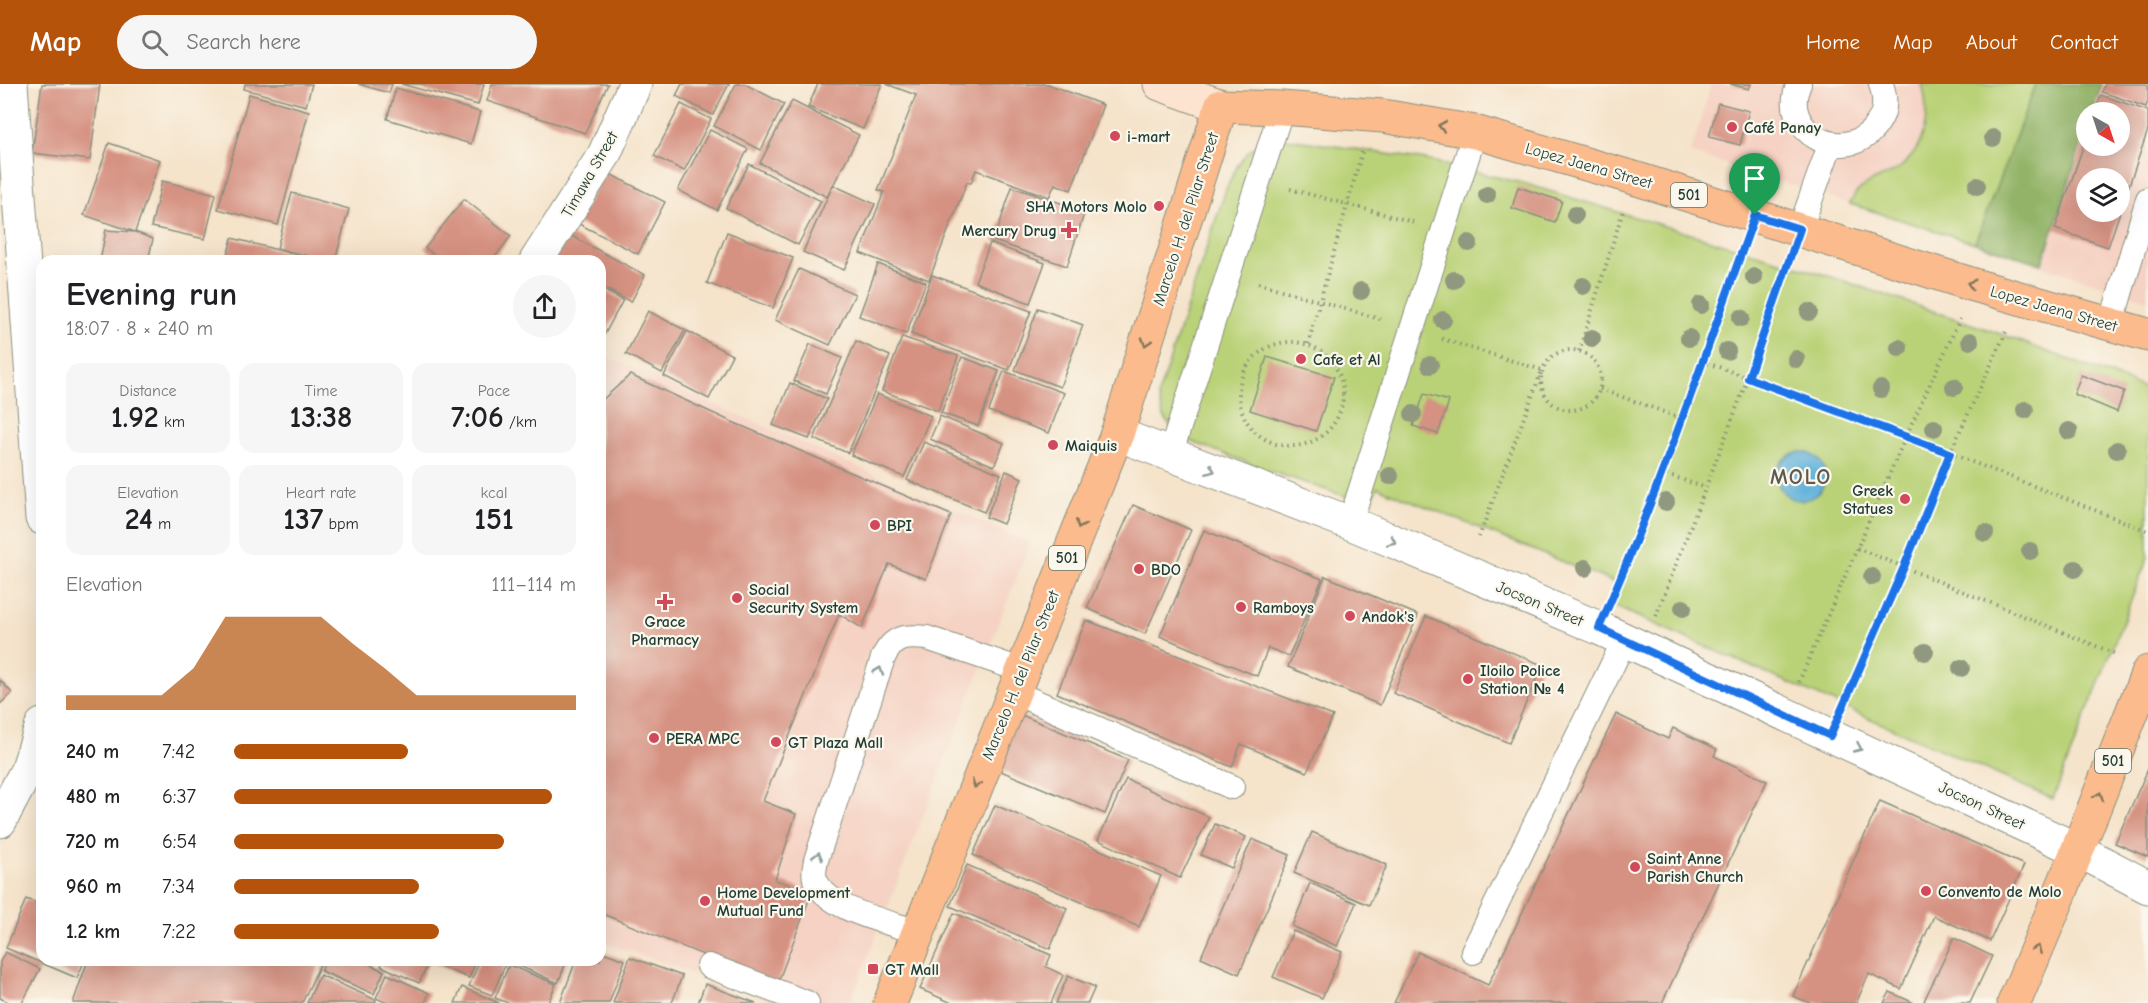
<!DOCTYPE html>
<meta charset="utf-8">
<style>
body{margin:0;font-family:"Comic Neue",sans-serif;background:#f6f6f6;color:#202124;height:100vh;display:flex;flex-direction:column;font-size:22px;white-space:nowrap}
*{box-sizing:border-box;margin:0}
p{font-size:20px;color:#757577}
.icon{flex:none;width:33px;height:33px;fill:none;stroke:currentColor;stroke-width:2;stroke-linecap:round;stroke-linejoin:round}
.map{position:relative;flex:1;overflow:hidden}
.drawer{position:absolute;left:36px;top:171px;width:570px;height:711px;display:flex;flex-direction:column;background:#fff;border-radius:18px;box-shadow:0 6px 24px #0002}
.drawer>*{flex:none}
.needle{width:39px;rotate:141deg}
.controls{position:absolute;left:2076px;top:18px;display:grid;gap:12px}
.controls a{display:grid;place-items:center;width:54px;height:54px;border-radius:50%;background:#fff;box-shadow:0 6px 24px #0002;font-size:30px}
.pin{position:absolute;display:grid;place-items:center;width:51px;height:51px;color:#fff;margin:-62px -26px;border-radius:50% 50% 50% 0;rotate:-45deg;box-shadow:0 0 6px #0007}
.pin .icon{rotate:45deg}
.round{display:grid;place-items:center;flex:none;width:63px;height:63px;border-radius:32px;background:#f6f6f6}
.summary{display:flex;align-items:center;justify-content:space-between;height:102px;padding:0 30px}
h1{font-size:33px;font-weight:700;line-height:45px}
.figures{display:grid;grid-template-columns:repeat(3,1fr);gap:9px;height:102px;padding:6px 30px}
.figures div{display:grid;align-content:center;border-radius:15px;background:#f6f6f6;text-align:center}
.figures b{font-size:30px;font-weight:700}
.figures small{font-size:16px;font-weight:400}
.figures p{font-size:16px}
.chart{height:168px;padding:12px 30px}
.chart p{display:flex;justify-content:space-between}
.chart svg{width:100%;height:108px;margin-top:6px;fill:#b45309;opacity:.7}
ul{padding:0 30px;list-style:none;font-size:20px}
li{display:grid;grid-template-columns:96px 72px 1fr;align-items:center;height:45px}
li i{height:15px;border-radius:8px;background:#b45309}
header{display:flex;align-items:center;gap:36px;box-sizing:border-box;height:84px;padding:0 30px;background:#b45309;color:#fff}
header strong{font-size:28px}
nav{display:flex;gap:33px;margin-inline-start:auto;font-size:21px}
.search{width:420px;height:54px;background:#f6f6f6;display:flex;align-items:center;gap:15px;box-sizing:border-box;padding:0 21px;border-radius:33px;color:#757577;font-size:22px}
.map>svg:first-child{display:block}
</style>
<header>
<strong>Map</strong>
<div class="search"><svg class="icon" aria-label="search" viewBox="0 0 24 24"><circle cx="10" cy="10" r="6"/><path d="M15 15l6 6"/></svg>Search here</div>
<nav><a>Home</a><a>Map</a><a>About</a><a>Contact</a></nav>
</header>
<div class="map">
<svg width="2148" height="919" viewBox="0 0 2148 919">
<rect width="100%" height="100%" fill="#fbf7ec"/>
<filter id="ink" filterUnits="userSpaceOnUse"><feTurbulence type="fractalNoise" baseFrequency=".0167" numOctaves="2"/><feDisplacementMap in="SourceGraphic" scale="12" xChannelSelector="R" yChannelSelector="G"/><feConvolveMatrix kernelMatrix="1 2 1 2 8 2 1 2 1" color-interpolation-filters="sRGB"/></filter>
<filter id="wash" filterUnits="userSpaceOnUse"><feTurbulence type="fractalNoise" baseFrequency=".008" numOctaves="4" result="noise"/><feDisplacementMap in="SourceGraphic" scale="24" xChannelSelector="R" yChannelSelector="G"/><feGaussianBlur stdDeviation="1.35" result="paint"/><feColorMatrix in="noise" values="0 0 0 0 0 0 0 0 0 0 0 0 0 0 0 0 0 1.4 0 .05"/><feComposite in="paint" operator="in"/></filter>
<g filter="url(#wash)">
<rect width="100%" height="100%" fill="#f5e3ca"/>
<g fill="#f5d2c3" fill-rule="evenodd">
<path d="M1711,0H2148V216L1691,69ZM2086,28H2120V62H2086ZM2086,94H2120V128H2086Z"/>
<polygon points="605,272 1030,459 850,919 777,919 600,857 600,278"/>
</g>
<g fill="#bad277" stroke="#6c8856" stroke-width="1.5">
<path d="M1922,0H2036L1975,159L1850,120C1852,116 1854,111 1857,108C1867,97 1886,93 1898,85C1926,65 1931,30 1922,0Z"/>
<path d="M1283,54L1426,76L1526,100L1829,192L1995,248L2148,305V473L2053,715L1609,520L1618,500L1377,403L1371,421L1267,386L1182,354L1170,342L1163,331L1158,311L1226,105C1242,72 1244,62 1283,54Z"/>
</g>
<polygon fill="#93b468" stroke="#59784e" stroke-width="1.5" points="2036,0 2102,0 2092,28 2086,28 2086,46 2042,180 1975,159"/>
<circle fill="#5fb0da" stroke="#3f7687" stroke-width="1.5" cx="1801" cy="392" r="24"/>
<g id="blocks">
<g fill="#d59181" fill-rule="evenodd">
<polygon points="42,0 100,0 90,76 32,69"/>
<polygon points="245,0 312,0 306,22 244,5"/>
<polygon points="358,0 392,0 389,9"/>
<polygon points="401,0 484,0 478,21"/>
<polygon points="492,0 608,0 585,49 487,17"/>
<polygon points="682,0 729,0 713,31 676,12"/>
<polygon points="736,0 745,0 784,20 761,66 714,42"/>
<polygon points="818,0 882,0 863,45 808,23"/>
<polygon points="886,0 1048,0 1103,21 1071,106 1055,100 1049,113 976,86 971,99 967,98 929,196 860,169 884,108 878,106 916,11"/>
<polygon points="1730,0 1751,0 1749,5"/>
<polygon points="2105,0 2148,0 2148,17 2146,23 2102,8"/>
<polygon points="396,4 480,28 471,60 387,35"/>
<polygon points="249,10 309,27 278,141 218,125"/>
<path d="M2101,11L2148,27V46L2108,163L2055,145L2086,54V62H2120V28H2095ZM2086,94H2120V128H2086Z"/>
<polygon points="792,17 859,51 827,113 760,79"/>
<polygon points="1718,19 1749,27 1740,61 1709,53"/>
<polygon points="681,20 711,35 684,87 654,72"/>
<polygon points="710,46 748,65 717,126 678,106"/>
<polygon points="109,59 160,76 135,148 153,155 148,177 100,177 106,146 135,148 84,131"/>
<polygon points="749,80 821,117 798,161 726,124"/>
<polygon points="604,87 665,118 638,170 577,139"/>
<polygon points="162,97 216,110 205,155 151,143"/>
<polygon points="833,101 875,120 844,186 803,168"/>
<polygon points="1012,103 1085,127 1067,182 994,157"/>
<polygon points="1518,103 1562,117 1555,138 1512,124"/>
<polygon points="292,109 349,125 335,177 326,177 277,164"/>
<polygon points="464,115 511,152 492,177 442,177 425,164"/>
<polygon points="727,148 793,174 773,224 707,199"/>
<polygon points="566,149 645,191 631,218 600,202 600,177 553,177"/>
<polygon points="232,154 316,176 315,177 226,177"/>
<polygon points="990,159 1045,179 1030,219 975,198"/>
<polygon points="878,180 926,198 906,250 859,232"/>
<polygon points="799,185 855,210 830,261 775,236"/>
<polygon points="932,191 1031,227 1009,286 911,250"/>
<polygon points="600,204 623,216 600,259"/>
<polygon points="1038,224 1083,241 1060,303 1015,286"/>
<polygon points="648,227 685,246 662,289 626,270"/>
<polygon points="687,247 732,271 709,315 664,292"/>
<polygon points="902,253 958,272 938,327 882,307"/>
<polygon points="856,257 890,272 848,369 814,355"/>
<polygon points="810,260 842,274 826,310 794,297"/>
<polygon points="962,273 999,287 978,342 941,329"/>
<polygon points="1267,273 1334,293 1316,347 1250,326"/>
<polygon points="1004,287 1064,309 1049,349 989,327"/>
<polygon points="630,291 730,337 951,431 926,495 889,480 862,544 839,530 763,717 796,730 775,796 812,808 777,901 600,829 600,318"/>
<polygon points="2081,291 2124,307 2117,328 2074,310"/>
<polygon points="790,299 827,315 809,355 773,341"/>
<polygon points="877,310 931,332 904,393 851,371"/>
<polygon points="1424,310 1449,317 1438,350 1413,342"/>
<polygon points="940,332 1004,359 994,382 930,355"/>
<polygon points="924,358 1001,390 984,428 907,396"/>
<polygon points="1006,387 1022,394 1003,440 986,433"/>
<polygon points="1133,421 1191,446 1145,550 1087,524"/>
<polygon points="1204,446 1322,495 1289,572 1268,564 1257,592 1160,552"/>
<polygon points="1325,492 1418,531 1380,621 1288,583"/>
<polygon points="1426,532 1542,581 1509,659 1393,609"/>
<polygon points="1086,536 1333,632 1307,688 1241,660 1232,683 1057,609"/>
<polygon points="0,596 12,609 0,620"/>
<polygon points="1019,630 1128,676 1105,730 996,685"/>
<polygon points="1616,630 1668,655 1673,644 1717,665 1714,672 1767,697 1662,919 1394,919 1418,868 1488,901"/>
<polygon points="2148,685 2148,773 2115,759"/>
<polygon points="1126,695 1209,733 1180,794 1098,756"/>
<polygon points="1880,717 2024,781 1990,857 1934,832 1901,905 1869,890 1856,919 1810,919 1793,912"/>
<polygon points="995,721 1161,792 1139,843 973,771"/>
<polygon points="1215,740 1246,753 1232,784 1201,771"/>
<polygon points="1312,748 1387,781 1369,821 1294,789"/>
<polygon points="1252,755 1290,771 1239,890 1201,873"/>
<polygon points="967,781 1067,824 1050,865 950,822"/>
<polygon points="1310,799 1356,819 1337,862 1292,842"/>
<polygon points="26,815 42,821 42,876 85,876 77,894 6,864"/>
<polygon points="954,829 1051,871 1046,883 1063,891 1051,919 952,919 920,905"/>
<polygon points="1293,847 1342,868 1322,914 1273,893"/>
<polygon points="1954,854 1992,872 1970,919 1928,919 1924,917"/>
<polygon points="600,867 625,876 609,919 560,919 576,876 600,876"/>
<polygon points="5,868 40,885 22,919 10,919 0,914 0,878"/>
<polygon points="630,873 682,892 672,919 613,919"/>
<polygon points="88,876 322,876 302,919 73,919"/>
<polygon points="326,876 360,876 384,887 374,910 321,887"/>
<polygon points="384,876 430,876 419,899 381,882"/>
<polygon points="436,876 477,876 469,894 434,880"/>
<polygon points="480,876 495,876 505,881 492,911 469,902"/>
<polygon points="511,876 567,876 558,899 510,878"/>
<polygon points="509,881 556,900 548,919 508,919 495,914"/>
<polygon points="387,890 429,909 425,919 387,919 376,914"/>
<polygon points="320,891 376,916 375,919 307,919"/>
<polygon points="1068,892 1095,903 1088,919 1056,919"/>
<polygon points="705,900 756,919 698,919"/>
<polygon points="462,903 499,919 455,919"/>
<polygon points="1890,908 1914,919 1884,919"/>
</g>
</g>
</g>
<g filter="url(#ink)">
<use href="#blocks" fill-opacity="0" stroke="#8a907f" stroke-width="1.5"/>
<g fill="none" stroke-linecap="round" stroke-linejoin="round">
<defs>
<g id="service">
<path d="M1799,0C1777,47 1846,85 1877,40C1886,28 1886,14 1881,0"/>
<polyline points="1800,145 1830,61"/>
<polyline points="2111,240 2148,115"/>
<polyline points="1170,371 1282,24"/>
<polyline points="1350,439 1475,48"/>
<polyline points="1013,608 1232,703"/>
<path d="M918,848C889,838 826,826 815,795C813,789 815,782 816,776L883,574C893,552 905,552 927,554L1021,586"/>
<polyline points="1473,868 1624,557"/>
<polyline points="709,882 807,919"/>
</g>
<g id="minor">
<polyline points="536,177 604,71 635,0"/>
<polyline points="1117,350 1350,439 1599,544 2078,766 2148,803"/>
</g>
<g id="tertiary">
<polyline points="11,0 42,434"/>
<polyline points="0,737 28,684 42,641"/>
</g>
<polyline id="secondary" points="1160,0 1221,22"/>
<g id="primary">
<polyline points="890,919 1117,350 1221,22 1282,24 1383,32 1475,48 1634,94 1974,201 2148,251"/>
<polyline points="2014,919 2060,810 2148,588"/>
</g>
</defs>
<use href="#service" stroke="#8a907f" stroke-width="26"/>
<use href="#minor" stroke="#8a907f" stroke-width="35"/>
<use href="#tertiary" stroke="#8a907f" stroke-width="35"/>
<use href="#secondary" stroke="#8a907f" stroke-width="35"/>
<use href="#primary" stroke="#8a907f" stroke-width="35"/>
<g stroke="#8a907f" stroke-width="4" stroke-dasharray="1.5 4.5" stroke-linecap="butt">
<polyline points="1290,105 1413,138"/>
<polyline points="1258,199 1383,236"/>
<polyline points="1442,255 1542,286 1479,453"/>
<circle cx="1291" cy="310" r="52"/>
<polyline points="1308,260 1362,68"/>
<circle cx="1571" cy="296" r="30"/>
<polyline points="1579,267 1623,127"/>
<polyline points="1702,277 1906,352 2148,447"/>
<polyline points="1600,305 1681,334"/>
<polyline points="1661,388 1706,404"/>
<polyline points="1857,464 2118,571"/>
<polyline points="1614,510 1661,388 1742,166"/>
<polyline points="1656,532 1748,294 1789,180"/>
<polyline points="1799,598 1906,352 1960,235"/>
<polyline points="1845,618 1903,484 1950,369 2006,248"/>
</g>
<use href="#service" stroke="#fff" stroke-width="24"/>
<use href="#minor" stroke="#fff" stroke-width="33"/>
<use href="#tertiary" stroke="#fff" stroke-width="33"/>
<use href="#secondary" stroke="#fde4d1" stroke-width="33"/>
<use href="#primary" stroke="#fbbb8d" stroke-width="33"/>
</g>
<g fill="#90987f">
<circle cx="1993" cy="54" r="9"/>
<circle cx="1977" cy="102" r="9"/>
<circle cx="1487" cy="111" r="9"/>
<circle cx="1575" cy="131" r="9"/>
<circle cx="1469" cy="159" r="9"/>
<circle cx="1754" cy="193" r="9"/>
<circle cx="1454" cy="196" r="9"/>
<circle cx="1583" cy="202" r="9"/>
<circle cx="1361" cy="207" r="9"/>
<circle cx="1701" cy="221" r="9"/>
<circle cx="1809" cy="228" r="9"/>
<circle cx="1741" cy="234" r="9"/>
<circle cx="1443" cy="236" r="9"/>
<circle cx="1592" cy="254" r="9"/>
<circle cx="1689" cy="254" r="9"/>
<circle cx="1970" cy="257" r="9"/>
<circle cx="1899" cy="264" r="9"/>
<circle cx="1727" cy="267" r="9"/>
<circle cx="1796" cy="275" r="9"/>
<circle cx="1430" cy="281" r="9"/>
<circle cx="1954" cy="303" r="9"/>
<circle cx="1881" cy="305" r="9"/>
<circle cx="2025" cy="326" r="9"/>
<circle cx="1413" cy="330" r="9"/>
<circle cx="1934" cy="344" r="9"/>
<circle cx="2069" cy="347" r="9"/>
<circle cx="2117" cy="366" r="9"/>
<circle cx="1390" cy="392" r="9"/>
<circle cx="1666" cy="418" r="9"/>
<circle cx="1985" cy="449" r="9"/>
<circle cx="2030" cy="467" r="9"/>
<circle cx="1585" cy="484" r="9"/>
<circle cx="2075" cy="485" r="9"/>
<circle cx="1872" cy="493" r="9"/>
<circle cx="1683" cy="524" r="9"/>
<circle cx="1925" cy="568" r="9"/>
<circle cx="1961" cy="584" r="9"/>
</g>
<defs><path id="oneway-chevron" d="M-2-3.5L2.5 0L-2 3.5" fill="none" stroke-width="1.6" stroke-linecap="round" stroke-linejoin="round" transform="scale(1.5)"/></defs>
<g stroke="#82765c">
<use href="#oneway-chevron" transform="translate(1442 42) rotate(-170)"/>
<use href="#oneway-chevron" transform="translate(1971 200) rotate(-163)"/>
<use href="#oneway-chevron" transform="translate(1146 258) rotate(108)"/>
<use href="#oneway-chevron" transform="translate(1080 441) rotate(112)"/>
<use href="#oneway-chevron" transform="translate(976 700) rotate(112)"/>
<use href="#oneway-chevron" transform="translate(2099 712) rotate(-69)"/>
<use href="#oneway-chevron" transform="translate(2037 865) rotate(-67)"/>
</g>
<g stroke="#8f9e9a">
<use href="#oneway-chevron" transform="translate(1211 386) rotate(21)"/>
<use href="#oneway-chevron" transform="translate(1392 457) rotate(23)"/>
<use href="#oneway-chevron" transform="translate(879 587) rotate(-71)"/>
<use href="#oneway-chevron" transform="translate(1858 664) rotate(24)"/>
<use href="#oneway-chevron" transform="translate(818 772) rotate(-75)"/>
</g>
</g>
<g fill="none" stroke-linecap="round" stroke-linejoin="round" filter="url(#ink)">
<defs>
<path id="route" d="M1755,131L1800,145L1748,294L1950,369L1904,483L1830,652L1599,544C1658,410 1705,270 1755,131Z"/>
</defs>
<use href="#route" stroke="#fff" stroke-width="12"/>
<use href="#route" stroke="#1a73e8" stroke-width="8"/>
</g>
<g fill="#d1495b" stroke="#fbf7ec" stroke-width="2">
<circle cx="1732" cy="43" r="6"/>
<circle cx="1115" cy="52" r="6"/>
<circle cx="1159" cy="122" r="6"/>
<path d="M1066 137h6v6h6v6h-6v6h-6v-6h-6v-6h6z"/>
<circle cx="1301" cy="275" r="6"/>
<circle cx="1053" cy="361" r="6"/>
<circle cx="1905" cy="415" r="6"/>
<circle cx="875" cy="441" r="6"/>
<circle cx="1139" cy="485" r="6"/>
<circle cx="737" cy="514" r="6"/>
<path d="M662 509h6v6h6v6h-6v6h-6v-6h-6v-6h6z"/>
<circle cx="1241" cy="523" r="6"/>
<circle cx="1350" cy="532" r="6"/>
<circle cx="1468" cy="595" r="6"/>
<circle cx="654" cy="654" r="6"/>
<circle cx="776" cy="658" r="6"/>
<circle cx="1635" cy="783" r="6"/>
<circle cx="1926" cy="807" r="6"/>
<circle cx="705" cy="817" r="6"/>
<rect x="867" y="879" width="12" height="12" rx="3"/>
</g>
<g text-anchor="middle" stroke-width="4.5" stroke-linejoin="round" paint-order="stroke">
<g fill="#fbf7ec" stroke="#61756b" stroke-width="1.5">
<rect x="1671" y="99" width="36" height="24" rx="4.5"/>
<rect x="1049" y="462" width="36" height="24" rx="4.5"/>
<rect x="2095" y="665" width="36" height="24" rx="4.5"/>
</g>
<g font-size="15" font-weight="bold" fill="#1f3d34">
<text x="1689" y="116">501</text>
<text x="1067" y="479">501</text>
<text x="2113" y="682">501</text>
</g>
<g font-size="16" font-weight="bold" fill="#1f3d34" stroke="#fbf7ec" text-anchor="start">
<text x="1744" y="49">Café Panay</text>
<text x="1127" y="58">i-mart</text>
<text x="1147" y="128" text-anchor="end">SHA Motors Molo</text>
<text x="1057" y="152" text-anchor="end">Mercury Drug</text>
<text x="1313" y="281">Cafe et Al</text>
<text x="1065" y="367">Maiquis</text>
<text x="1893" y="412" text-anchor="end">Greek<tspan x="1893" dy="18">Statues</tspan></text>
<text x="887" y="447">BPI</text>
<text x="1151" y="491">BDO</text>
<text x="749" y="511">Social<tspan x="749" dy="18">Security System</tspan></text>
<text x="1253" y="529">Ramboys</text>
<text x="1362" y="538">Andok's</text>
<text x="665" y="543" text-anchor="middle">Grace<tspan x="665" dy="18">Pharmacy</tspan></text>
<text x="1480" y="592">Iloilo Police<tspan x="1480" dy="18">Station № 4</tspan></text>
<text x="666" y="660">PERA MPC</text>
<text x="788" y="664">GT Plaza Mall</text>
<text x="1647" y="780">Saint Anne<tspan x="1647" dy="18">Parish Church</tspan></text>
<text x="1938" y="813">Convento de Molo</text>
<text x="717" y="814">Home Development<tspan x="717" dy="18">Mutual Fund</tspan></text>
<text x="885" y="891">GT Mall</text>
</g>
<g font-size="16" fill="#1f3d34" stroke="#fbf7ec">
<text transform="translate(1589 81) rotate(16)" y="6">Lopez Jaena Street</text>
<text transform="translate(589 90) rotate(-60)" y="6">Timawa Street</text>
<text transform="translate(1185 135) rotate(-72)" y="6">Marcelo H. del Pilar Street</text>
<text transform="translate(2054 224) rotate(16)" y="6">Lopez Jaena Street</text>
<text transform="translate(1540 519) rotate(23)" y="6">Jocson Street</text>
<text transform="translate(1020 591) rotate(-68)" y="6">Marcelo H. del Pilar Street</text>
<text transform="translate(1982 721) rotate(25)" y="6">Jocson Street</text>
</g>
<g font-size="22" font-weight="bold" letter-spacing="1.5" fill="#5f5a4f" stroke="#fbf7ec">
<text x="1801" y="400">MOLO</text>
</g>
</g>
</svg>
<div class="controls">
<a><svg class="needle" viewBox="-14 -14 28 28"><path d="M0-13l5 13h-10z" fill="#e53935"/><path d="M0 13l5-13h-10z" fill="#757577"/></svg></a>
<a><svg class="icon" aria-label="layers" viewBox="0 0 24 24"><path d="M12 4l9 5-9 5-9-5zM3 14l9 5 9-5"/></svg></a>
</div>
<div class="pin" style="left:1755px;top:131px;background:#1e9e55"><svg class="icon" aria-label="arrive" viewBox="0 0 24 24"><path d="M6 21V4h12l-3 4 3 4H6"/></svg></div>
<section class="drawer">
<div class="summary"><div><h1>Evening run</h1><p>18:07 · 8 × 240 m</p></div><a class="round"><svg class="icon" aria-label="share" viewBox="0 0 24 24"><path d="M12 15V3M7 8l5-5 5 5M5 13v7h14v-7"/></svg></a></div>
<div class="figures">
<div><p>Distance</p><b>1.92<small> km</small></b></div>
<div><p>Time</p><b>13:38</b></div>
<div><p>Pace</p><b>7:06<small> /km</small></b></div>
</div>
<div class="figures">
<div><p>Elevation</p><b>24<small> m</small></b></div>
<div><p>Heart rate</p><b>137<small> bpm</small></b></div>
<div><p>kcal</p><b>151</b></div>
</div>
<div class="chart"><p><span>Elevation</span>111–114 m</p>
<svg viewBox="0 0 160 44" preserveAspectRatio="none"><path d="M0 44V38L10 38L20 38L30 38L40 27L50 6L60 6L70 6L80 6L90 17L100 27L110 38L120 38L130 38L140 38L150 38L160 38V44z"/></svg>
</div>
<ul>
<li><b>240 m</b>7:42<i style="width:51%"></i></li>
<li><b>480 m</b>6:37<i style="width:93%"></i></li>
<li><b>720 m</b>6:54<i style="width:79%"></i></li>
<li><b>960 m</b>7:34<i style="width:54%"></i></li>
<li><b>1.2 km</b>7:22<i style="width:60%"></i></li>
</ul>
</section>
</div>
